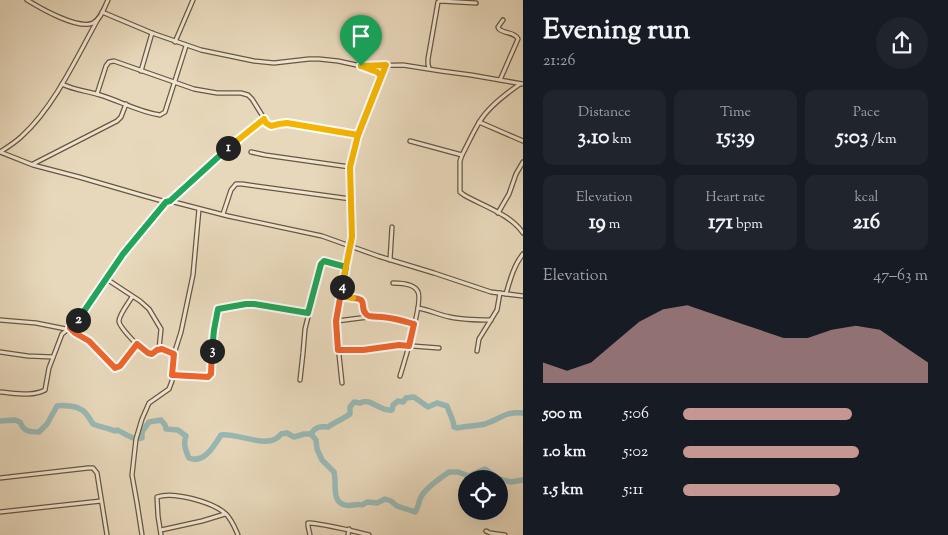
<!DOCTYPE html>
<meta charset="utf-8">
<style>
body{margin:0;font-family:"Sorts Mill Goudy",serif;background:#20242c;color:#f1f3f6;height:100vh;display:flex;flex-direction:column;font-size:19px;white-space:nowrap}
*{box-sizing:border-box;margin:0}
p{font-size:16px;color:#9ea1a6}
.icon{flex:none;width:28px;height:28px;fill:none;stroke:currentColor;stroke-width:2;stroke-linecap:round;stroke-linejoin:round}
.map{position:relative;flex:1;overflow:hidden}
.drawer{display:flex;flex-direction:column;background:#171b24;width:425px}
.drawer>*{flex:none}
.tools{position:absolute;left:458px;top:470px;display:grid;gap:10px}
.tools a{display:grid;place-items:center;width:50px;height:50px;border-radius:50%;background:#171b24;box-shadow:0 5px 20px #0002;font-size:25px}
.pin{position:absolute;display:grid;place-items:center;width:42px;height:42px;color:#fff;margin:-51px -21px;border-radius:50% 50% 50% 0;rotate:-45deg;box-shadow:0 0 5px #0007}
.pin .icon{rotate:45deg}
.km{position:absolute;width:25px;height:25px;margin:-12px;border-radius:50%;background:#222;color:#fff;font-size:14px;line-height:25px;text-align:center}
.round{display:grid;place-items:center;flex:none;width:52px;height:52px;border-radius:26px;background:#20242c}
.summary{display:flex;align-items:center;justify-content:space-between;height:85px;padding:0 20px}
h1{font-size:28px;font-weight:700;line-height:38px}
.figures{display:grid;grid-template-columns:repeat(3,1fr);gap:8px;height:85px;padding:5px 20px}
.figures div{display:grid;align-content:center;border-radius:10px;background:#20242c;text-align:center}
.figures b{font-size:21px;font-weight:700}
.figures small{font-size:14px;font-weight:400}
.figures p{font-size:14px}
.chart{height:140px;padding:10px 20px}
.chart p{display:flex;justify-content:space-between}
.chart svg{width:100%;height:90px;margin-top:5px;fill:#c59692;opacity:.7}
ul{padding:0 20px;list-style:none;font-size:16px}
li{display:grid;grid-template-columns:80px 60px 1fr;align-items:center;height:38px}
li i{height:12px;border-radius:6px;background:#c59692}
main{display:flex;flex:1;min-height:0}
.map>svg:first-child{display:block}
</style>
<main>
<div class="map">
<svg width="523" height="535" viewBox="0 0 523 535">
<rect width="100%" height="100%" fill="#e8d8bb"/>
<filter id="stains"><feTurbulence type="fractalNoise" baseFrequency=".004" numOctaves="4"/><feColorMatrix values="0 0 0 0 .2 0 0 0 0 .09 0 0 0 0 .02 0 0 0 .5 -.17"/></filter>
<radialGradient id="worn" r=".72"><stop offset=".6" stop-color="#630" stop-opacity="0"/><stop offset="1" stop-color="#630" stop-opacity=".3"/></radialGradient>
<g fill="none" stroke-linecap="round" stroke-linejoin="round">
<g stroke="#98b9b5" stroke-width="5.5">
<path d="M0,421L15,420L20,422C24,432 30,432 39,432L47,424L57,406C62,405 65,406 70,406C84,408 86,413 93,424C100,427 107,428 115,431L117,430C125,433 133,441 142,438V432L149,422L161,420L165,425L166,429L178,430L186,436C183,443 186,452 189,458C204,464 214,446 221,435C236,432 270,451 281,434L287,433L294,437L304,434H311L316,440L317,449L322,460L334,472C337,484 331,502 345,505C351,507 356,503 362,505L367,502L377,503L385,499L391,501L397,506L415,512C419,507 418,502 421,497C426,487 441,478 449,472H458L469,476L485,469L499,479L511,482L523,480"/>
<path d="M311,434C315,427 320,426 328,427C335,422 343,419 350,414V407L354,402L360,403C372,397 379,412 392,410L393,405L398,401L403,402L406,398L414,397L428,407L437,403L447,406C449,413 454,420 454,427L457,428C466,426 476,426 485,424C501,419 504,411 523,413"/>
</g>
<defs>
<g id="street">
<path d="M27,0C40,8 78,30 93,23C101,19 104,8 108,0"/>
<polyline points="102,12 152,33 201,50 254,61 274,63 309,59 319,59 338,61 361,66 403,65 441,71 471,75 523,84"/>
<polyline points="175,42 193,0"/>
<polyline points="367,67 377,72 381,76"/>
<polyline points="429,68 428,64 428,59 438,2 440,1 476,3"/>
<polyline points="141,71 152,33"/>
<path d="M500,80L518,39C515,32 505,34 499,29L498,27L503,20"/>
<path d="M62,84C74,90 87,91 100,95C120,101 139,112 160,115L165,112L186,46"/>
<path d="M520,84C507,93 488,108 480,121C473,132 468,144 462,155L460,161V192L464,195C483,206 510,214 523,233"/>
<polyline points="97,94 106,66 109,62 114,61 194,89 217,93 241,93 248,95 252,99 267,123 271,126 279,124 292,124 358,135"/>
<polyline points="479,122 523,141"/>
<polyline points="410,141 462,155"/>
<polyline points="0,152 33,165 79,177 141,195 166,202 170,201 228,216 322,236 378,256 434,273 491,292 523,296"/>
<path d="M0,152C8,147 16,142 22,136C54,107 77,57 98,19"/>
<polyline points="251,152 265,155 350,167"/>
<polyline points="33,164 117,121 121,117 126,104"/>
<polyline points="170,201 237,140 264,119"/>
<polyline points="498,213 509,194 516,174 523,162"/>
<polyline points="223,214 231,190 236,184 242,184 351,199"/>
<polyline points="390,260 392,227"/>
<polyline points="105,278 140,301 149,309 161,329 159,349"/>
<path d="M393,283C401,283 415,284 418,292C423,302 404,363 400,376"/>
<path d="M506,294C510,280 514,265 523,254"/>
<path d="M340,296L359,298C365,301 364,308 365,313L370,316"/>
<path d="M132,297C129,302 119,315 119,321C119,327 142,351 148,353C154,356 157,348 163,349C166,350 170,353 174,354"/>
<path d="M418,308C430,310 439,315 450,317C463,320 477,320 491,320"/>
<polyline points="0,320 36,323 66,329"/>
<polyline points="337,321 376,316 387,317 414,324"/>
<polyline points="70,328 75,333 89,341 115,367 120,366 137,345"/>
<polyline points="338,350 363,350 399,345 439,348"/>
<polyline points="477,351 479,339 497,310 500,293"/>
<polyline points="0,352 28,356 53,357"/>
<polyline points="173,375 208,377 211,376 214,330 218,309 246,304 254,305 308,313"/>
<polyline points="300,380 303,353 305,329 321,264 323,262 326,261 346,267"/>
<polyline points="342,383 336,326 340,296 352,237 350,167 358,135 386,65"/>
<path d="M0,392C15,393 32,397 45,390L49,368L62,334L76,323L123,254L166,202"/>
<polyline points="0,478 88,468 93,468 97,473 107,535"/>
<polyline points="0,512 101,501"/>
<polyline points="161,530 202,521 225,514"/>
<polyline points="486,531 490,533 505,535"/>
<polyline points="142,535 137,503 132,475 136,439 142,419 149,403 169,389 172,381 174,354 181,332 193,275 199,209"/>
<path d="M161,535L158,516L157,497C173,491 213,502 226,514C232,520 235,528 238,535"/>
<path d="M310,535L308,526V523H310C330,525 349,530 369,535"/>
<polyline points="348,535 349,529"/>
</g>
</defs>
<use href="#street" stroke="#695840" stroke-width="5.5"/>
<use href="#street" stroke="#f0e6d3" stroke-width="3"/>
</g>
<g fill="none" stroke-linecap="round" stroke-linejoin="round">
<defs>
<polyline id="split-1" points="228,148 264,119 266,123 271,126 279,124 287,123 358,135 381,76 377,72 361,66"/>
<polyline id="split-2" points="78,320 123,254 166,202 170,201 228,148"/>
<polyline id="split-3" points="78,320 70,328 75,333 89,341 115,368 120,366 137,344 148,353 152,354 157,350 162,349 174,354 172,375 208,377 211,374 212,351"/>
<polyline id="split-4" points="212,351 214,330 218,309 246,304 254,304 308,313 321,264 324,261 346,267 342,287"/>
<path id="split-5" d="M342,287L336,321L338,350H363L399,345L409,346L414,324C404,321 393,318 382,317C378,316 369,318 366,314C359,307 369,299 353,298"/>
<polyline id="split-6" points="353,298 340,296 352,237 350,167 358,135 386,65 361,66"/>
</defs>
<use href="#split-1" stroke="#fff" stroke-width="10"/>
<use href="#split-2" stroke="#fff" stroke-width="10"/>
<use href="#split-3" stroke="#fff" stroke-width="10"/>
<use href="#split-4" stroke="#fff" stroke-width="10"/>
<use href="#split-5" stroke="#fff" stroke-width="10"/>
<use href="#split-6" stroke="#fff" stroke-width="10"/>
<use href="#split-1" stroke="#f5b400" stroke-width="6"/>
<use href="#split-2" stroke="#22a559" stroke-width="6"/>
<use href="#split-3" stroke="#f0652b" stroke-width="6"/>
<use href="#split-4" stroke="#22a559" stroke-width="6"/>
<use href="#split-5" stroke="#f0652b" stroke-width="6"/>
<use href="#split-6" stroke="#f5b400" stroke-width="6"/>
</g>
<rect width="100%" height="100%" filter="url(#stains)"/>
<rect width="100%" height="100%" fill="url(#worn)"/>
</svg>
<div class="tools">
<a><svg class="icon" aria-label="locate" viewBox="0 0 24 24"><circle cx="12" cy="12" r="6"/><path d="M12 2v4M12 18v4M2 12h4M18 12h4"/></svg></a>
</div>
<div class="pin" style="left:361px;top:66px;background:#1e9e55"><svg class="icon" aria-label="arrive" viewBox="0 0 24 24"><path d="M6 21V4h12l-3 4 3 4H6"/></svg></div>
<b class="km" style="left:228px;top:148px">1</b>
<b class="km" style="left:78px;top:320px">2</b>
<b class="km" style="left:212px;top:351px">3</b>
<b class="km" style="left:342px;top:287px">4</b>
</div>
<section class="drawer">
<div class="summary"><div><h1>Evening run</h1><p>21:26</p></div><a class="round"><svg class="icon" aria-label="share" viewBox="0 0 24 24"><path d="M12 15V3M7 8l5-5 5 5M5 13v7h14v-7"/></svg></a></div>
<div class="figures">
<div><p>Distance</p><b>3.10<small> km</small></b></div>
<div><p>Time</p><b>15:39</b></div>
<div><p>Pace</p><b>5:03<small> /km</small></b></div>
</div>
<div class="figures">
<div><p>Elevation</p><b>19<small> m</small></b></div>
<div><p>Heart rate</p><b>171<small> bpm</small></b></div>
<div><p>kcal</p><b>216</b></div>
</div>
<div class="chart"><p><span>Elevation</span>47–63 m</p>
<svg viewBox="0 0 160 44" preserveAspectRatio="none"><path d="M0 44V34L10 38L20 34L30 24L40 14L50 8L60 6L70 10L80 14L90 18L100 22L110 22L120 18L130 16L140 18L150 26L160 34V44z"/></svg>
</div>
<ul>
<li><b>500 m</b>5:06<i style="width:69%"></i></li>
<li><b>1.0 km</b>5:02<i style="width:72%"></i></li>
<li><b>1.5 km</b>5:11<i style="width:64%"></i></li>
</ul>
</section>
</main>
